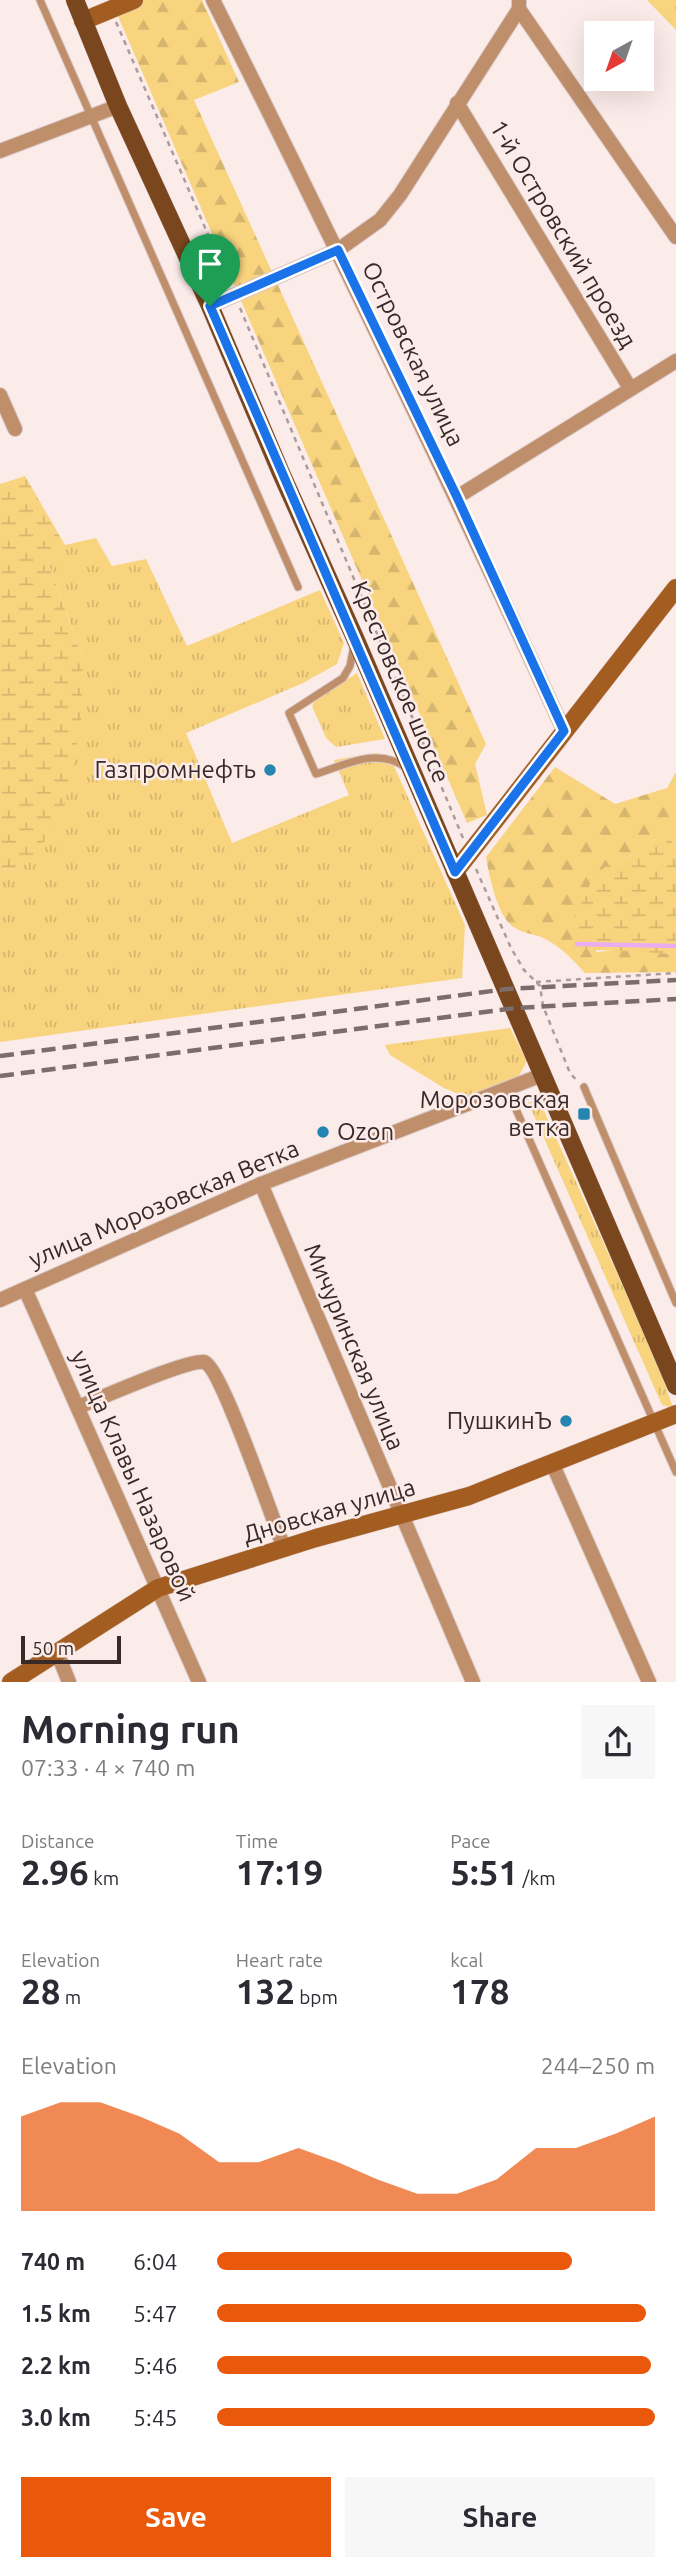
<!DOCTYPE html>
<meta charset="utf-8">
<style>
body{margin:0;font-family:Ubuntu,sans-serif;background:#f7f7f7;color:#2b2b33;height:100vh;display:flex;flex-direction:column;font-size:26px;white-space:nowrap}
*{box-sizing:border-box;margin:0}
p{font-size:23px;color:#7c7c81}
.icon{flex:none;width:38px;height:38px;fill:none;stroke:currentColor;stroke-width:2;stroke-linecap:round;stroke-linejoin:round}
.map{position:relative;height:1682px;overflow:hidden}
.panel{display:flex;flex-direction:column;background:#fff;flex:1}
.panel>*{flex:none}
.needle{width:46px;rotate:220deg}
.buttons{position:absolute;left:584px;top:21px;display:grid;gap:14px}
.buttons a{display:grid;place-items:center;width:70px;height:70px;border-radius:0px;background:#fff;box-shadow:0 7px 28px #0002;font-size:35px}
.scale{position:absolute;left:21px;bottom:18px;width:100px;box-sizing:border-box;padding-left:7px;border:4px solid #392a29;border-top:0;font-size:19px;line-height:24px;white-space:nowrap;color:#392a29;-webkit-text-stroke:5px #fbebe9;paint-order:stroke}
.pin{position:absolute;display:grid;place-items:center;width:60px;height:60px;color:#fff;margin:-72px -30px;border-radius:50% 50% 50% 0;rotate:-45deg;box-shadow:0 0 7px #0007}
.pin .icon{rotate:45deg}
.round{display:grid;place-items:center;flex:none;width:74px;height:74px;border-radius:0px;background:#f7f7f7}
.headline{display:flex;align-items:center;justify-content:space-between;height:119px;padding:0 21px}
h1{font-size:38px;font-weight:700;line-height:52px}
.figures{display:grid;grid-template-columns:repeat(3,1fr);gap:10px;height:119px;padding:7px 21px}
.figures div{display:grid;align-content:center}
.figures b{font-size:35px;font-weight:700}
.figures small{font-size:19px;font-weight:400}
.figures p{font-size:19px}
.chart{height:196px;padding:14px 21px}
.chart p{display:flex;justify-content:space-between}
.chart svg{width:100%;height:126px;margin-top:7px;fill:#ea580c;opacity:.7}
.action{display:flex;gap:14px;margin-top:auto;padding:14px 21px}
.action a{flex:1;height:80px;border-radius:0px;background:#ea580c;color:#fff;font-size:28px;font-weight:700;line-height:80px;text-align:center}
.action a+a{background:#f7f7f7;color:#2b2b33}
ul{padding:0 21px;list-style:none;font-size:23px}
li{display:grid;grid-template-columns:112px 84px 1fr;align-items:center;height:52px}
li i{height:18px;border-radius:9px;background:#ea580c}
.map>svg:first-child{display:block}
</style>
<div class="map">
<svg width="676" height="1682" viewBox="0 0 676 1682">
<defs>
<pattern id="grass-tufts" width="24" height="20" patternUnits="userSpaceOnUse" patternTransform="scale(1.75)"><rect width="24" height="20" fill="#f9d47f"/><path d="M3 7l-1-3M5 7V3M7 7l1-3M15 17l-1-3M17 17v-4M19 17l1-3" fill="none" stroke="#d6b66e"/></pattern>
<pattern id="forest-firs" width="22" height="20" patternUnits="userSpaceOnUse" patternTransform="scale(1.75)"><rect width="22" height="20" fill="#f9d47f"/><path d="M5 1l3.5 6h-7zM16 11l3.5 6h-7z" fill="#d6b66e"/></pattern>
<pattern id="wetland-marsh" width="20" height="14" patternUnits="userSpaceOnUse" patternTransform="scale(1.75)"><rect width="20" height="14" fill="#f9d47f"/><path d="M1 5h8M5 5V1M11 12h8M15 12V8" fill="none" stroke="#d6b66e"/></pattern>
</defs>
<rect width="100%" height="100%" fill="#fbebe9"/>
<g fill="url(#grass-tufts)">
<polygon points="647,0 676,0 676,30"/>
<polygon points="96,538 112,566 146,559 187,646 320,590 344,643 337,664 303,683 186,733 232,843 349,795 334,760 374,753 389,755 465,925 462,978 0,1042 0,870 21,869 83,659 48,562 65,545"/>
<polygon points="357,673 385,739 336,747 326,738 312,706 315,700"/>
<polygon points="510,1028 527,1061 516,1081 470,1099 444,1088 390,1055 385,1045"/>
<polygon points="528,1102 540,1102 658,1364 673,1408 662,1405"/>
</g>
<g fill="url(#forest-firs)">
<polygon points="111,0 202,0 239,82 194,100 486,744 475,764 487,815 467,823"/>
<path d="M555,767L615,804L667,788L676,772V845L669,839H656L641,851L604,868L596,952L621,950L676,954V972L585,973C574,961 563,949 549,941C537,933 518,934 509,923C496,909 489,875 486,857Z"/>
</g>
<g fill="url(#wetland-marsh)">
<polygon points="25,476 65,545 48,562 83,659 81,723 62,820 21,869 0,870 0,484"/>
<polygon points="656,839 669,839 676,845 676,954 577,949 573,919 594,876 604,868 641,851"/>
</g>
<g fill="none" stroke-linecap="round" stroke-linejoin="round">
<polyline stroke="#ecadf0" stroke-width="4.5" points="577,944 676,946"/>
<defs>
<g id="lane">
<polyline points="40,0 298,587"/>
<path d="M354,645L350,666L343,678L289,713L316,774C345,765 377,747 405,767"/>
<polyline points="584,1087 676,1303"/>
<polyline points="507,1089 676,1472"/>
</g>
<g id="street">
<path d="M213,0C334,242 451,485 564,731"/>
<polyline points="519,9 676,237"/>
<polyline points="457,103 630,388"/>
<polyline points="0,151 118,106"/>
<polyline points="210,306 338,250 380,220 400,195 519,9 519,0"/>
<polyline points="0,395 15,429"/>
<polyline points="457,497 676,361"/>
<polyline points="261,1184 473,1682"/>
<polyline points="25,1289 199,1682"/>
<polyline points="0,1300 261,1184 542,1075"/>
<path d="M78,1407C99,1399 188,1359 204,1362C221,1367 274,1523 284,1548"/>
<polyline points="552,1463 649,1682"/>
<polyline points="57,1652 69,1682"/>
</g>
<g id="secondary">
<polyline points="83,21 134,0"/>
<polyline points="455,872 676,588"/>
<polyline points="11,1682 158,1588 316,1538 469,1496 676,1414"/>
</g>
<polyline id="primary" points="75,0 118,106 210,306 281,473 355,638 676,1386"/>
</defs>
<use href="#lane" stroke="#d8c8c6" stroke-width="9"/>
<use href="#street" stroke="#d8c8c6" stroke-width="16"/>
<use href="#secondary" stroke="#d8c8c6" stroke-width="19"/>
<use href="#primary" stroke="#d8c8c6" stroke-width="19"/>
<g stroke="#ac9c9b" stroke-width="2.5" stroke-dasharray="5 5" stroke-linecap="butt">
<polyline points="116,22 229,283"/>
<polyline points="240,308 463,838"/>
<polyline points="476,869 511,948 524,970 540,986 543,1006 570,1073 578,1082"/>
<polyline points="536,982 676,973"/>
</g>
<use href="#lane" stroke="#bf8e6a" stroke-width="7"/>
<use href="#street" stroke="#bf8e6a" stroke-width="14"/>
<use href="#secondary" stroke="#a45d20" stroke-width="18"/>
<use href="#primary" stroke="#79461e" stroke-width="18"/>
<g stroke="#7c6c6b" stroke-width="4.5" stroke-dasharray="14 7" stroke-linecap="butt">
<polyline points="0,1056 507,989 676,980"/>
<polyline points="0,1076 515,1008 676,999"/>
</g>
</g>
<g fill="none" stroke-linecap="round" stroke-linejoin="round">
<defs>
<polygon id="route" points="338,250 457,497 564,731 455,872 210,306"/>
</defs>
<use href="#route" stroke="#fff" stroke-width="14"/>
<use href="#route" stroke="#1a73e8" stroke-width="9"/>
</g>
<g fill="#2385b0" stroke="#fbebe9" stroke-width="2.5">
<circle cx="270" cy="770" r="7"/>
<rect x="577" y="1107" width="14" height="14" rx="3.5"/>
<circle cx="323" cy="1132" r="7"/>
<circle cx="566" cy="1421" r="7"/>
</g>
<g text-anchor="middle" stroke-width="5" stroke-linejoin="round" paint-order="stroke">
<g font-size="24" fill="#392a29" stroke="#fbebe9">
<text transform="translate(563 234) rotate(59)" y="8">1-й Островский проезд</text>
<text transform="translate(413 354) rotate(64)" y="8">Островская улица</text>
<text transform="translate(400 682) rotate(67)" y="8">Крестовское шоссе</text>
<text transform="translate(164 1204) rotate(-23)" y="8">улица Морозовская Ветка</text>
<text transform="translate(354 1347) rotate(67)" y="8">Мичуринская улица</text>
<text transform="translate(133 1476) rotate(66)" y="8">улица Клавы Назаровой</text>
<text transform="translate(329 1511) rotate(-16)" y="8">Дновская улица</text>
</g>
<g font-size="24" fill="#392a29" stroke="#fbebe9" text-anchor="end">
<text x="256" y="778">Газпромнефть</text>
<text x="570" y="1108">Морозовская<tspan x="570" dy="28">ветка</tspan></text>
<text x="337" y="1140" text-anchor="start">Ozon</text>
<text x="552" y="1429">ПушкинЪ</text>
</g>
</g>
</svg>
<div class="buttons">
<a><svg class="needle" viewBox="-14 -14 28 28"><path d="M0-13l5 13h-10z" fill="#e53935"/><path d="M0 13l5-13h-10z" fill="#7c7c81"/></svg></a>
</div>
<div class="scale">50 m</div>
<div class="pin" style="left:210px;top:306px;background:#1e9e55"><svg class="icon" aria-label="arrive" viewBox="0 0 24 24"><path d="M6 21V4h12l-3 4 3 4H6"/></svg></div>
</div>
<section class="panel">
<div class="headline"><div><h1>Morning run</h1><p>07:33 · 4 × 740 m</p></div><a class="round"><svg class="icon" aria-label="share" viewBox="0 0 24 24"><path d="M12 15V3M7 8l5-5 5 5M5 13v7h14v-7"/></svg></a></div>
<div class="figures">
<div><p>Distance</p><b>2.96<small> km</small></b></div>
<div><p>Time</p><b>17:19</b></div>
<div><p>Pace</p><b>5:51<small> /km</small></b></div>
</div>
<div class="figures">
<div><p>Elevation</p><b>28<small> m</small></b></div>
<div><p>Heart rate</p><b>132<small> bpm</small></b></div>
<div><p>kcal</p><b>178</b></div>
</div>
<div class="chart"><p><span>Elevation</span>244–250 m</p>
<svg viewBox="0 0 160 44" preserveAspectRatio="none"><path d="M0 44V11L10 6L20 6L30 11L40 17L50 27L60 27L70 22L80 27L90 33L100 38L110 38L120 33L130 22L140 22L150 17L160 11V44z"/></svg>
</div>
<ul>
<li><b>740 m</b>6:04<i style="width:81%"></i></li>
<li><b>1.5 km</b>5:47<i style="width:98%"></i></li>
<li><b>2.2 km</b>5:46<i style="width:99%"></i></li>
<li><b>3.0 km</b>5:45<i style="width:100%"></i></li>
</ul>
<div class="action"><a>Save</a><a>Share</a></div>
</section>
